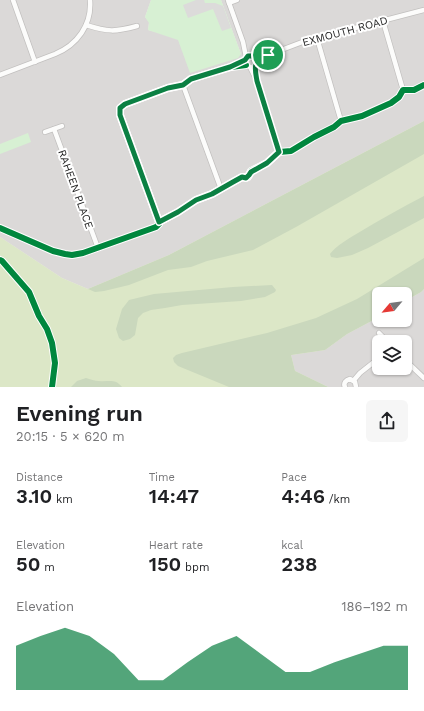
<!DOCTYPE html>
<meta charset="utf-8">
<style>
body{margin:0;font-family:"Work Sans",sans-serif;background:#f6f6f6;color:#202124;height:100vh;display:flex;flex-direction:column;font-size:15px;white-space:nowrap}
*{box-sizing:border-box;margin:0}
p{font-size:13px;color:#757577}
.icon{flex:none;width:22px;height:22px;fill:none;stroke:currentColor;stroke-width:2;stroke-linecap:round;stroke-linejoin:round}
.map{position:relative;height:387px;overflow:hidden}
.drawer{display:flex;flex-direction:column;background:#fff;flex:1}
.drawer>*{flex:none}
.needle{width:26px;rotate:241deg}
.fabs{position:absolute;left:372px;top:287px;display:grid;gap:8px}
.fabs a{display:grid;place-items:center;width:40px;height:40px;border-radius:6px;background:#fff;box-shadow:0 1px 3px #0004;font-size:20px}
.pin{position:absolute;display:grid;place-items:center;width:34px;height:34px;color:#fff;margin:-17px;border:2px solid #fff;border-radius:50%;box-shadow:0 1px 4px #0007}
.round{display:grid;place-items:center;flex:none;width:42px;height:42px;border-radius:6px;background:#f6f6f6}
.headline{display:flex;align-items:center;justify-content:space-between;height:68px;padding:0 16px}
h1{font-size:22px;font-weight:600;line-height:30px}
.figures{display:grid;grid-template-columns:repeat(3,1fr);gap:6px;height:68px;padding:4px 16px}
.figures div{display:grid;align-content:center}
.figures b{font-size:20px;font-weight:600}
.figures small{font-size:11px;font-weight:400}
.figures p{font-size:11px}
.chart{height:112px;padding:8px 16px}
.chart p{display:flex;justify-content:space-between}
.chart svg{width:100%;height:72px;margin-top:4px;fill:#0b8043;opacity:.7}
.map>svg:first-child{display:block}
</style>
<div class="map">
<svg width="424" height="387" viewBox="0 0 424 387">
<rect width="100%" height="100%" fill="#ece9e6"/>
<g fill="#dbd9d8" fill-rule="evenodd">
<polygon points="0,0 151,0 145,17 149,22 148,30 241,54 221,0 424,0 424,121 169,255 88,289 62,278 0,237"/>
<path d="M424,289V387H328L295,371L291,355L325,350L347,334L379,317V320H405V301L421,292ZM379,342H405V368H379Z"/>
</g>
<polygon fill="#dce7c7" points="424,121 424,289 421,292 405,301 405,294 379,294 379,317 347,334 325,350 291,355 295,371 328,387 0,387 0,237 62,278 88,289 169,255"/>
<g fill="#cad8bd">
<polygon points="424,121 424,154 296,227 253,250 207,261 191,267 168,270 129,285 104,291 95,292 88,289 169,255"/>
<path d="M424,196V218L368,248L352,255L337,258L331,257L330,254C337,245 348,239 358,233C379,220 401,208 424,196Z"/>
<polygon points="424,258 424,289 421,292 405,301 405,294 379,294 379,317 347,334 325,350 291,355 295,371 328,387 229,387 178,366 174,362 173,358 176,355 182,353 267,333 316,318 357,299"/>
<polygon points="272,285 276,290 275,292 265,297 241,301 182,305 165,308 151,310 143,313 138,318 135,335 130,339 123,341 119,338 116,329 122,309 129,300 154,294 233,287"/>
<path d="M86,378C90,379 95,381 99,381C109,382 115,378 122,387H71L77,381Z"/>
</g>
<g fill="#d7f0d3">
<polygon points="151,0 221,0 241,54 238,58 190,73 178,40 148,30 149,23 145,17"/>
<polygon points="28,133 31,142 0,154 0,144"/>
</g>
<polygon fill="#dcdbda" points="196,0 204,0 205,3 215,3 223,6 231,28 222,31 213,9 188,18 183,5"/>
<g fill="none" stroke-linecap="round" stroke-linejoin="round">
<defs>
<g id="minor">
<polyline points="13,0 35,62"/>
<polyline points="228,0 243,42 246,57"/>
<polyline points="229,3 237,0"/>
<polyline points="383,21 403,90"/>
<path d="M86,25C108,32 115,32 137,26"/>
<polyline points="317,38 341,121"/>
<circle cx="251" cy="61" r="6"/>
<polyline points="256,62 268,55 305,41 424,10"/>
<polyline points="250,67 257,81 279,152"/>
<path d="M0,75L55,54C77,45 92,25 90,0"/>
<polyline points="183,85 221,189"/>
<path d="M374,110C385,106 398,102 403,90H414L423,85"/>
<polyline points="54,129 98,248"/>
<polyline points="45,132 62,126"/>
<polyline points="314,137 334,127 341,121 362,116"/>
<polyline points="259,167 267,163 279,152 291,151 307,141"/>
<polyline points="182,210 196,200 212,194 233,182 242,177"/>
<polyline points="159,222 120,115 120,108 125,104 168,88 183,85 191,79 231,67 246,65"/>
<polyline points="0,228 53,251 60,253 72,255 89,252 156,227 159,224 159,222 178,212"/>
<polyline points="379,333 388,342"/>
<polyline points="405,360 424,378"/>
<polyline points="354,380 360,373 379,358"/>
<path d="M345,387C343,383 346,380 350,379L355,382L356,387"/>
</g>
</defs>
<use href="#minor" stroke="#c2c0bf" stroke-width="6"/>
<use href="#minor" stroke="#fcfcfb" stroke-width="4.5"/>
<defs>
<g id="cycleway">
<polyline points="159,222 120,115 120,108 125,104 168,88 183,85 191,79 231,67 246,65"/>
<polyline points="0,228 53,251 65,254 72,255 83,253 156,227 159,224 159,222 178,212 196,200 212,194 233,182 242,177 248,177 251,171 267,163 279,152 291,151 314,137 334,127 341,121 362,116 391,103 399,97 403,90 414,90 424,85"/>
<polyline points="0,260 2,261 29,292 39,316 47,329 52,343 55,363 52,387"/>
</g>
</defs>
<use href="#cycleway" stroke="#fff" stroke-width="8"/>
<use href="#cycleway" stroke="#00873e" stroke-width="6"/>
</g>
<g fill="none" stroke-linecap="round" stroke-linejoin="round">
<defs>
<path id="route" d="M268,55C253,65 254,64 257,81L279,152L267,163L251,172L249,175L246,178L242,177L233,182L212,194L196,200L178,212L159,222L120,115V108L125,104L168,88L183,85L191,79L230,67L245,60L248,56H252L255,57Z"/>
</defs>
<use href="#route" stroke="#fff" stroke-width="8"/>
<use href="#route" stroke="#0b8043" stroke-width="5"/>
</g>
<g text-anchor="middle" stroke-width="4" stroke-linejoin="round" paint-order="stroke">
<g font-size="11" fill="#1e1e1e" stroke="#fff">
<text transform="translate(345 31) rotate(-15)" y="4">EXMOUTH ROAD</text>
<text transform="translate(76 189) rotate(70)" y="4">RAHEEN PLACE</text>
</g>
</g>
</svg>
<div class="fabs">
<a><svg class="needle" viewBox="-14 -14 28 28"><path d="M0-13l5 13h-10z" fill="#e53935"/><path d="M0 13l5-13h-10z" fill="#757577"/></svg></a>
<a><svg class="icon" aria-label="layers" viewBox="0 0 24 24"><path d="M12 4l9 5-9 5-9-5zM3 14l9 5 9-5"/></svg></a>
</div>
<div class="pin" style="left:268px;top:55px;background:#1e9e55"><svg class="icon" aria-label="arrive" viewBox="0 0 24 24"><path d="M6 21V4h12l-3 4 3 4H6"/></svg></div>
</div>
<section class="drawer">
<div class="headline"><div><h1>Evening run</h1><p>20:15 · 5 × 620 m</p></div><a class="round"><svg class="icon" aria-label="share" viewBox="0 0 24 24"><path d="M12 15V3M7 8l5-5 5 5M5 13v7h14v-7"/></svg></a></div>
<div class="figures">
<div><p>Distance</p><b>3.10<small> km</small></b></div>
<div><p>Time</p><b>14:47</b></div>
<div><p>Pace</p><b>4:46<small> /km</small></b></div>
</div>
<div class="figures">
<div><p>Elevation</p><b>50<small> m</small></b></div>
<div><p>Heart rate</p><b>150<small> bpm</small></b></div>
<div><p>kcal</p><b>238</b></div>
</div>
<div class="chart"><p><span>Elevation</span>186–192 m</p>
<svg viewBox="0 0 160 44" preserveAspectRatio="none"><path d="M0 44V17L10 11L20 6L30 11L40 22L50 38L60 38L70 27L80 17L90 11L100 22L110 33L120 33L130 27L140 22L150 17L160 17V44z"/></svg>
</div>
</section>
